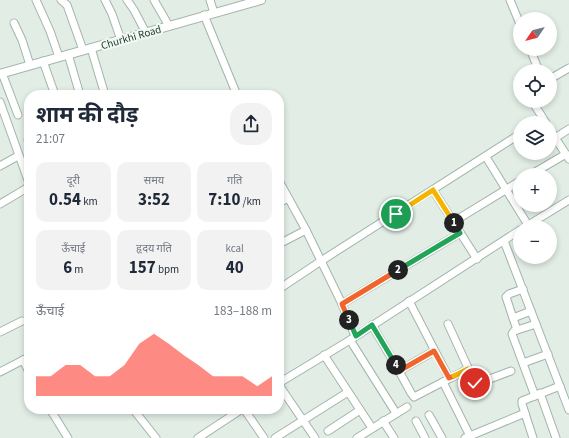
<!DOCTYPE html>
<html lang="hi">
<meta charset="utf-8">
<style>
body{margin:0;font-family:"Source Sans 3","Noto Sans Devanagari",sans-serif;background:#f2f2f3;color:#1f2937;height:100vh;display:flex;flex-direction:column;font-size:15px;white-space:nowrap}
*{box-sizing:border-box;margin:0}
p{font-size:13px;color:#747a83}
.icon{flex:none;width:22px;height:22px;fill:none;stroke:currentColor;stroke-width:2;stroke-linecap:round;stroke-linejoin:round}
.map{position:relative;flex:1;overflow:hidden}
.panel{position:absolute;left:24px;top:90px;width:260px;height:324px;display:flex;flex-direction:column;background:#fff;border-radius:16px;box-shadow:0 2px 6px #0003}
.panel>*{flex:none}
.needle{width:26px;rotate:235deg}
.fabs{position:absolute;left:513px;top:12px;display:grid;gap:8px}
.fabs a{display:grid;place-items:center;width:44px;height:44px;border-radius:50%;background:#fff;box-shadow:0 2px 6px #0003;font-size:20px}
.pin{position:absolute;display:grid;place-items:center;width:34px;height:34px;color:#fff;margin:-17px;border:2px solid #fff;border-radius:50%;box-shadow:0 1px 4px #0007}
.km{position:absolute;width:20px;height:20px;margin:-10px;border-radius:50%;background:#222;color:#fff;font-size:11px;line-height:20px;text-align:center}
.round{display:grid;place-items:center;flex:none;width:42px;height:42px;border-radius:16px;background:#f2f2f3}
.overview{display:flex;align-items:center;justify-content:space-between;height:68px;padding:0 12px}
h1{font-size:22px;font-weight:700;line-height:30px}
.stats{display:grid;grid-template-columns:repeat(3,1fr);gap:6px;height:68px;padding:4px 12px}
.stats div{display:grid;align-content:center;border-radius:10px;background:#f2f2f3;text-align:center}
.stats b{font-size:17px;font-weight:700}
.stats small{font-size:11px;font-weight:400}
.stats p{font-size:11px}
.chart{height:112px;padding:8px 12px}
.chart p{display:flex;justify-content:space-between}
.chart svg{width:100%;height:72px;margin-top:4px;fill:#fd5b4f;opacity:.7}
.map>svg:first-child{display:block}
</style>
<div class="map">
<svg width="569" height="438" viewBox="0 0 569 438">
<rect width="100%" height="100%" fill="#e1ede5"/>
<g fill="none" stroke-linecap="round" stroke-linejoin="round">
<defs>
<g id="minor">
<polyline points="36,0 50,31 59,57"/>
<polyline points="61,0 67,5 83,50"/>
<polyline points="105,0 112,14 121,40"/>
<polyline points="127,0 134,10 146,33"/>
<polyline points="154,0 169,26"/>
<polyline points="210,0 214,13"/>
<polyline points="510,0 520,24"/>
<polyline points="204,15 237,95"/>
<polyline points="14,23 22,40 30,65"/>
<polyline points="91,48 105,95"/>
<polyline points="530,49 539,71"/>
<polyline points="68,54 80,95"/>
<polyline points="43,61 55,95"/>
<polyline points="2,73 18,115"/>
<polyline points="550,79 569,68"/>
<polyline points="532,101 546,123"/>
<polyline points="0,102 29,183 27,188 0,204"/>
<polyline points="550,130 569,159"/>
<polyline points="555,138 569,129"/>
<polyline points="28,140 29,139"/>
<polyline points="486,157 528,225"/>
<polyline points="0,166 18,156"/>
<polyline points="530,175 566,154"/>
<polyline points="279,181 306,230 342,304 355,336"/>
<polyline points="433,190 477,259"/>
<polyline points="279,203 288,198"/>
<polyline points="453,222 520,181"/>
<polyline points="525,227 569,200"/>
<polyline points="504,241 569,410"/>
<polyline points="279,244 306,230"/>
<polyline points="279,289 321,261 520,134"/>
<polyline points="409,301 449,378"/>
<polyline points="342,304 460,233"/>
<polyline points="513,318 531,311"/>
<polyline points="448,324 475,383 479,383 511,371"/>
<polyline points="372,325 399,371 411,393 414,397 468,369"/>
<polyline points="517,330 506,297 509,294 523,289"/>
<polyline points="0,332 22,321"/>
<polyline points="350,340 396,413"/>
<polyline points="324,355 372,428"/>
<polyline points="23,360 29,372"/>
<polyline points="523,363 548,354"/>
<polyline points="399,371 434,351"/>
<polyline points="0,372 29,357"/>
<polyline points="443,382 471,438"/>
<polyline points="279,383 350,340 520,230"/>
<polyline points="279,385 315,438"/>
<polyline points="540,393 556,438"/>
<polyline points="535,396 512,334 514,331 536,324"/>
<polyline points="50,409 68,438"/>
<polyline points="133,409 156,438"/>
<polyline points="244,409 264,438"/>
<polyline points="429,415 442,438"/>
<polyline points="383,421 394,438"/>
<polyline points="416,421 425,438"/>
<polyline points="328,431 360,410"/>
<polyline points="198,438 242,409"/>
<polyline points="275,438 348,392"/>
<polyline points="357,438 407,407"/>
<polyline points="465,438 525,413"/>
<polyline points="533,438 522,404 522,401 560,386"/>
</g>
<polyline id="tertiary" points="0,74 261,0"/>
</defs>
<use href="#minor" stroke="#a3b5ab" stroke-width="9"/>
<use href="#tertiary" stroke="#a3b5ab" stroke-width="10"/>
<use href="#minor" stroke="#fff" stroke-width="7"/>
<use href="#tertiary" stroke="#fff" stroke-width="8"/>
</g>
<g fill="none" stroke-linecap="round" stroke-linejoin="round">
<defs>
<polyline id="split-1" points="396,214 433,190 454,223"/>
<polyline id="split-2" points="398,270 460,233 454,223"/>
<polyline id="split-3" points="349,320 342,304 398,270"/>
<polyline id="split-4" points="349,320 356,336 372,325 396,365"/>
<polyline id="split-5" points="396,365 399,371 434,351 449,378 454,376"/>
<polyline id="split-6" points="454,376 468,369 475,383"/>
</defs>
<use href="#split-1" stroke="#fff" stroke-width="8"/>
<use href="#split-2" stroke="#fff" stroke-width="8"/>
<use href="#split-3" stroke="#fff" stroke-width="8"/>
<use href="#split-4" stroke="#fff" stroke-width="8"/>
<use href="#split-5" stroke="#fff" stroke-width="8"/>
<use href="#split-6" stroke="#fff" stroke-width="8"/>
<use href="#split-1" stroke="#f5b400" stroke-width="5"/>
<use href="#split-2" stroke="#22a559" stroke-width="5"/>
<use href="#split-3" stroke="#f0652b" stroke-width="5"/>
<use href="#split-4" stroke="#22a559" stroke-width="5"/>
<use href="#split-5" stroke="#f0652b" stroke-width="5"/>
<use href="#split-6" stroke="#f5b400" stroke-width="5"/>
</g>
<g text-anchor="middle" stroke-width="4" stroke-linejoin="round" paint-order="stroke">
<g font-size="11" fill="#203f31" stroke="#f2f9f4">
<text transform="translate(131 37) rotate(-16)" y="4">Churkhi Road</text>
</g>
</g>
</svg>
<div class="fabs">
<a><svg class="needle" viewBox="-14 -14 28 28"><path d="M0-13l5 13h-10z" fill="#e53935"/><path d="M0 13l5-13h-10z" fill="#747a83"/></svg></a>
<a><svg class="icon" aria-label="locate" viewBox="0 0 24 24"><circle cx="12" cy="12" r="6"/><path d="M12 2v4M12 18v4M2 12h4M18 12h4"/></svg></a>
<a><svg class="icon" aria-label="layers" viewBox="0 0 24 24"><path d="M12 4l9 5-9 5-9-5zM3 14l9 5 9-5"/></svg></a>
<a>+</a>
<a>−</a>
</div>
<div class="pin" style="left:396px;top:214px;background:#1e9e55"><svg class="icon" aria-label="arrive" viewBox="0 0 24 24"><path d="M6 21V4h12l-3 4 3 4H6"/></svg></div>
<div class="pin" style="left:475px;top:383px;background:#d93025"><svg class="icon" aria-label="check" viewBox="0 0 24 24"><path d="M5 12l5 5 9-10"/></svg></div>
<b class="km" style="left:454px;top:223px">1</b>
<b class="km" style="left:398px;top:270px">2</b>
<b class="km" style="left:349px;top:320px">3</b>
<b class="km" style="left:396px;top:365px">4</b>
<section class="panel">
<div class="overview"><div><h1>शाम की दौड़</h1><p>21:07</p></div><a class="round"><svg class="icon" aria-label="share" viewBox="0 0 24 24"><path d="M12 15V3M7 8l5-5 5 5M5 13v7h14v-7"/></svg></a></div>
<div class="stats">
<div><p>दूरी</p><b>0.54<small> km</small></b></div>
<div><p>समय</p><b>3:52</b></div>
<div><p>गति</p><b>7:10<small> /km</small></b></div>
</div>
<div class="stats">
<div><p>ऊँचाई</p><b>6<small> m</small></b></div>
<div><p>हृदय गति</p><b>157<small> bpm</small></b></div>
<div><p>kcal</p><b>40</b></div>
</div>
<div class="chart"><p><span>ऊँचाई</span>183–188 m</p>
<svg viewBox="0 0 160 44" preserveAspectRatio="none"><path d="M0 44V32L10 32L20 25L30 25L40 32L50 32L60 25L70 12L80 6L90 12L100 19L110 25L120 32L130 32L140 32L150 38L160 32V44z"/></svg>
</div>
</section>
</div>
